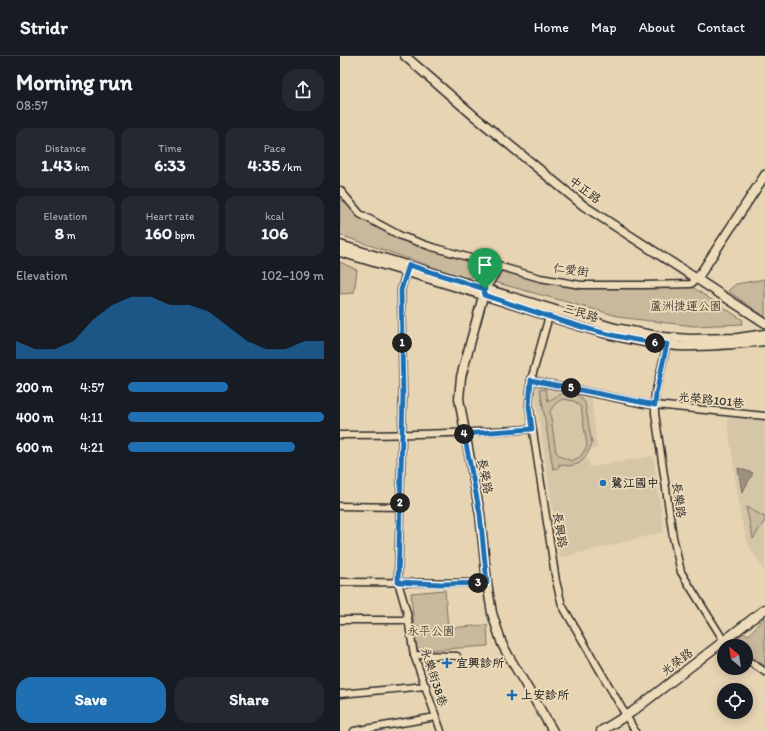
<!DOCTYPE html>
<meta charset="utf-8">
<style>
body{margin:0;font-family:Itim,"LXGW WenKai TC",sans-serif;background:#242831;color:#f1f3f6;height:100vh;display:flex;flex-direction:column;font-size:15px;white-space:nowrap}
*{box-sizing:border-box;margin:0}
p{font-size:13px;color:#9ea1a6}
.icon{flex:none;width:22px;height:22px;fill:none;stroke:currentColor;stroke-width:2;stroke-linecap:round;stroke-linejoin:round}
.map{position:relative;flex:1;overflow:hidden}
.side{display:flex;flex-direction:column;background:#171b24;width:340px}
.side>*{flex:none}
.needle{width:26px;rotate:330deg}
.tools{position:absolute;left:377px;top:583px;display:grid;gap:8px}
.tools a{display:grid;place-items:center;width:36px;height:36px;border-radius:50%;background:#171b24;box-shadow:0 2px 10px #0003;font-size:20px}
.pin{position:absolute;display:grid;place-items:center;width:34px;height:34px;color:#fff;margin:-41px -17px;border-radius:50% 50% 50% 0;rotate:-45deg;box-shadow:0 0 4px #0007}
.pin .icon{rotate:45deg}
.km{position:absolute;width:20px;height:20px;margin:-10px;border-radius:50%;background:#222;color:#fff;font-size:11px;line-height:20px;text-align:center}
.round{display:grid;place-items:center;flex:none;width:42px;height:42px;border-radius:16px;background:#242831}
.summary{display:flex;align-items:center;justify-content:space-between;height:68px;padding:0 16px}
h1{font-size:22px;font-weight:700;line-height:30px}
.figures{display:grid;grid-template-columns:repeat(3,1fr);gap:6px;height:68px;padding:4px 16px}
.figures div{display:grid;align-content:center;border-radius:10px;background:#242831;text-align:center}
.figures b{font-size:17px;font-weight:700}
.figures small{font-size:11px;font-weight:400}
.figures p{font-size:11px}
.chart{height:112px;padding:8px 16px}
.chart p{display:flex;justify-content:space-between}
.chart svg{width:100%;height:72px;margin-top:4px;fill:#1f6fb2;opacity:.7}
.action{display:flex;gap:8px;margin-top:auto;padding:8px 16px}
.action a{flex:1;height:46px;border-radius:16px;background:#1f6fb2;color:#fff;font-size:16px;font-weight:700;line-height:46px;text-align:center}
.action a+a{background:#242831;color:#f1f3f6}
ul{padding:0 16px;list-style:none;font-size:13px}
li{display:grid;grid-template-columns:64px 48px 1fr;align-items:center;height:30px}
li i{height:10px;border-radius:5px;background:#1f6fb2}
header{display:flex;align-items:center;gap:24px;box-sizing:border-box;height:56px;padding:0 20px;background:#171b24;border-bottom:1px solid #363941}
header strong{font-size:19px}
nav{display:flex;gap:22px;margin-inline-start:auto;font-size:14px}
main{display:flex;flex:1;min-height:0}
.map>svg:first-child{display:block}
</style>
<header>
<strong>Stridr</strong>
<nav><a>Home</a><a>Map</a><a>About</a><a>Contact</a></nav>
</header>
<main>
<section class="side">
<div class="summary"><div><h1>Morning run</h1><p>08:57</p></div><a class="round"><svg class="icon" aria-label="share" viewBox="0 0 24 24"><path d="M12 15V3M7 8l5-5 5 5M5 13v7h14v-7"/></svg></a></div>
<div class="figures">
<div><p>Distance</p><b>1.43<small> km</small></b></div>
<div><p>Time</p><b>6:33</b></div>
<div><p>Pace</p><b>4:35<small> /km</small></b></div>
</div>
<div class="figures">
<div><p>Elevation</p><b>8<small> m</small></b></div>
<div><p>Heart rate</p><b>160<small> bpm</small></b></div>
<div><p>kcal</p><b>106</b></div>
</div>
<div class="chart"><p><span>Elevation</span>102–109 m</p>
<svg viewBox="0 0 160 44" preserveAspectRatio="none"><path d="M0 44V33L10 38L20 38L30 33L40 20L50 11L60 6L70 6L80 11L90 11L100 15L110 24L120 33L130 38L140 38L150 33L160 33V44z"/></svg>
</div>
<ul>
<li><b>200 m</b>4:57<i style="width:51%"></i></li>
<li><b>400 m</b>4:11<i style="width:100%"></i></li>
<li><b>600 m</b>4:21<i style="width:85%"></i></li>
</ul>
<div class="action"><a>Save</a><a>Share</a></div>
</section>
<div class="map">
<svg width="425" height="675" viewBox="0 0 425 675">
<rect width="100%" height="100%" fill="#e6d4b3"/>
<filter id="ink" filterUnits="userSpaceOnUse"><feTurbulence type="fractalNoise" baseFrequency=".025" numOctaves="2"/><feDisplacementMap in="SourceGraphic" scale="8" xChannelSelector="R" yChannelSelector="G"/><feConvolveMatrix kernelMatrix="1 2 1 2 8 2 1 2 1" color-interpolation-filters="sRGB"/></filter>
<g filter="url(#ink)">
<g fill="#d6c6a8">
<polygon points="194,330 251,339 257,393 252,393 247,402 250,411 313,400 324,476 220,502"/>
<polygon points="387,361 425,364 425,515 409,491 401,464"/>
</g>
<g fill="#c8b89c" stroke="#7a7264" fill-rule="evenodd">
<path d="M0,138C9,150 20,161 33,169C64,188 105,196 140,207L141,212L131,222H125L0,179Z"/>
<polygon points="0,206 17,214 14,237 0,238"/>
<polygon points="159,210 240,231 352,231 403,264 402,268 354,270 285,262 150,225"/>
<polygon points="425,223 425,261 388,235 396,228"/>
<path d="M200,333H206L208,345C221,337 234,331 245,347L252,388L250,392L244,403L238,408L228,410L219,408V412L213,413ZM223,343L234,345L241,351L247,390L241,400L232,405L221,401L216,396L210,356C213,350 216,346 223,343Z"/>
<polygon points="406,451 425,461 425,464 413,483"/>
<polygon points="105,534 108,572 147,569 148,590 76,595 71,537"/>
<polygon points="425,560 425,610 406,597 406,590 395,590 393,585 404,577 409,579"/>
</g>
<polygon fill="#9c917d" stroke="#6f685c" points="398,412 413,417 402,437"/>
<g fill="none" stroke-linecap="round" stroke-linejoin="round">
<defs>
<g id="street">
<polyline points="0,134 20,158 61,180 89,190 200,222 241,229 305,229 351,228 357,223"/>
<polyline points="67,213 61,234 63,340 58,526 67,557 74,599 101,675"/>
<polyline points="209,260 191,324 189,349 216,525 222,549 295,675"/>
<polyline points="327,288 315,338 315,357 333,481 341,516 384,585 388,590"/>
<polyline points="191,324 305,348 425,360"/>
<path d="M0,379C64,379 128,377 192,373"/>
<polyline points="0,450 60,451"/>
<polyline points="0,526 147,527"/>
<polyline points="0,564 68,564"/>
<polyline points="74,599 117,600"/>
<polyline points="406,603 425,616"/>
<polyline points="0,638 86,630"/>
<polyline points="14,675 96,661"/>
</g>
<g id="secondary">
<polyline points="65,0 133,59 244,150 425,267"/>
<polyline points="0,189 275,272 323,281 350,283 398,282 425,278"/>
<path d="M0,196C54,212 108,228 162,245C219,263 277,286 338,290C367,291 396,288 425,285"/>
<polyline points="159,210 145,233 121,321 119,343 140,458 147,527 152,557 162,588 168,599 213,675"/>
<polyline points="357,223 425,119"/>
<polyline points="261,675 292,656 425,553"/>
</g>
</defs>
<use href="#street" stroke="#2b2b2b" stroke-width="9"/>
<use href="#secondary" stroke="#2b2b2b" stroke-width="11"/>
<use href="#street" stroke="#eedbb9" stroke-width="6"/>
<use href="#secondary" stroke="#eedbb9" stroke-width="8"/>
</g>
</g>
<g fill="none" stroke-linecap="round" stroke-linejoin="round" filter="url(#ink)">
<defs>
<path id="route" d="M69,209L145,233L144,239C203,258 264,283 327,288L316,338L315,349L191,324L189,350L192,373L124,378L140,458L147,527L101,528L58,526L63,340L61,234Z"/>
</defs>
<use href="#route" stroke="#fff" stroke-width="8"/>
<use href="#route" stroke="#1f6fb2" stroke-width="5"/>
</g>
<g fill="#1f6fb2" stroke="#eedbb9" stroke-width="1.5">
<circle cx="263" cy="427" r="4"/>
<path d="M105 601h4v4h4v4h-4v4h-4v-4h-4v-4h4z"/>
<path d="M170 633h4v4h4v4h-4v4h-4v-4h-4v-4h4z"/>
</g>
<g text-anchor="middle" stroke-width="3.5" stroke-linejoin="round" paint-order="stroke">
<g font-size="12" fill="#2b2b2b" stroke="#eedbb9">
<text transform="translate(245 134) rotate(37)" y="4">中正路</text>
<text transform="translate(231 214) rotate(7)" y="4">仁愛街</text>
<text transform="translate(241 257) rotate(17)" y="4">三民路</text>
<text transform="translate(371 344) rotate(6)" y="4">光榮路101巷</text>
<text transform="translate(145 420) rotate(79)" y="4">長榮路</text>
<text transform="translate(339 444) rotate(82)" y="4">長樂路</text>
<text transform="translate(220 474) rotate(81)" y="4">長興路</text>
<text transform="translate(337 606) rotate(-38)" y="4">光榮路</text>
<text transform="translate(94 621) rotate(72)" y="4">永樂街38巷</text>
</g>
<g font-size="12" fill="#4a4742" stroke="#eedbb9">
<text x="346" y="254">蘆洲捷運公園</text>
<text x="91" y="579">永平公園</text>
</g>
<g font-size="12" font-weight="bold" fill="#2b2b2b" stroke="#eedbb9" text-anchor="start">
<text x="271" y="431">鷺江國中</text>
<text x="116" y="611">宜興診所</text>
<text x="181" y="643">上安診所</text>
</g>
</g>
</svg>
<div class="tools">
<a><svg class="needle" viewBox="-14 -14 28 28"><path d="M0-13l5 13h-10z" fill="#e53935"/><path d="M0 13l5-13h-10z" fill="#9ea1a6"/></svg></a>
<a><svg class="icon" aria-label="locate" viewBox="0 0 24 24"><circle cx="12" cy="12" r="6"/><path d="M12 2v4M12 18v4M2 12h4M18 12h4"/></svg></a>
</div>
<div class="pin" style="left:145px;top:233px;background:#1e9e55"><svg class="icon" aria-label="arrive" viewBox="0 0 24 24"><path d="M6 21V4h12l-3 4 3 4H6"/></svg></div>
<b class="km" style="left:62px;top:287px">1</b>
<b class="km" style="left:60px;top:447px">2</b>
<b class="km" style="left:138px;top:527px">3</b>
<b class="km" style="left:124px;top:378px">4</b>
<b class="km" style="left:231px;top:332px">5</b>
<b class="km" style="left:315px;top:287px">6</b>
</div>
</main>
